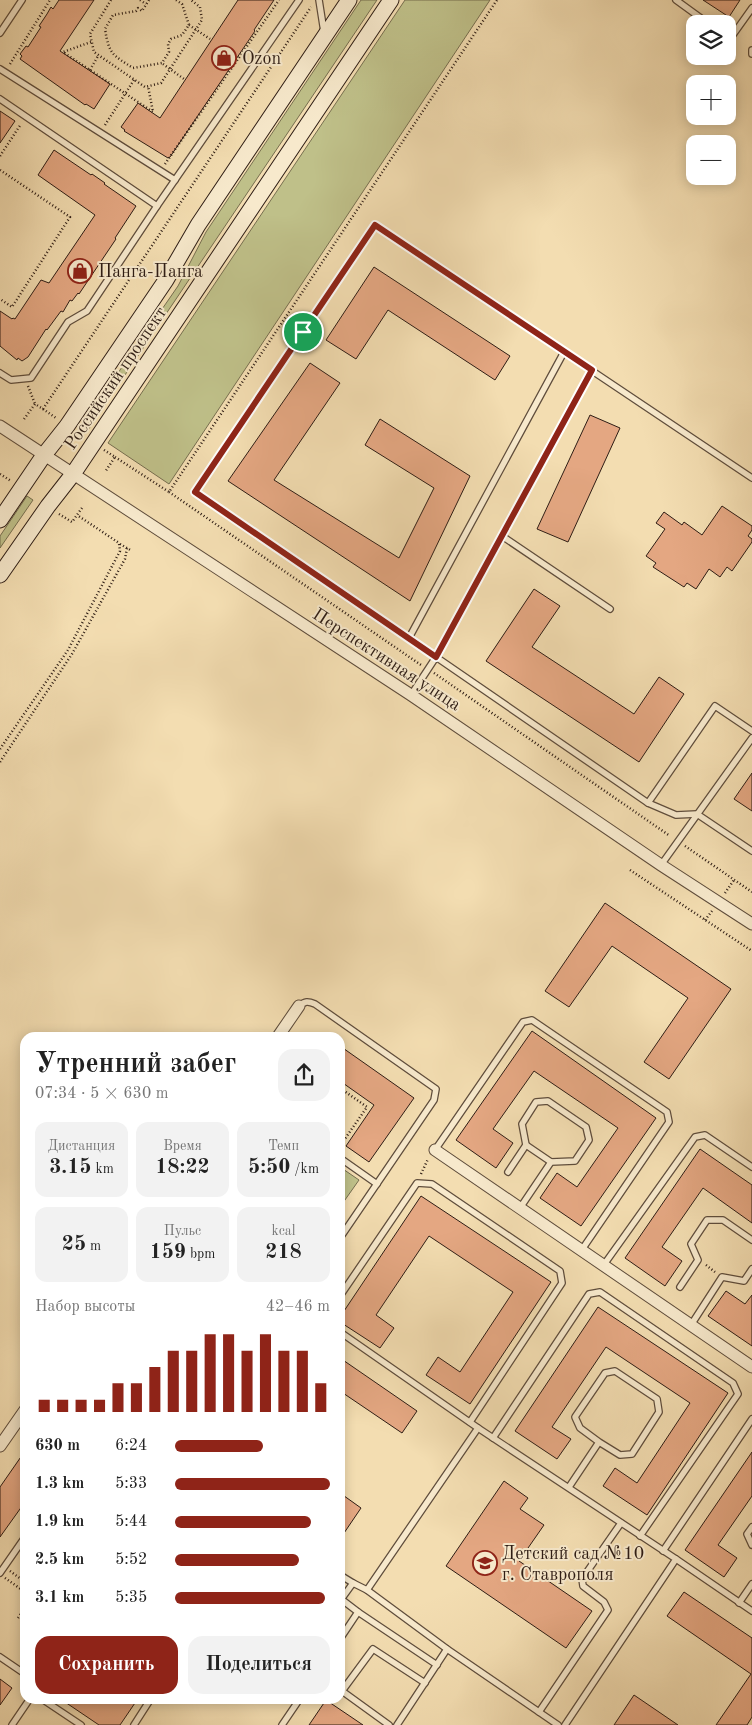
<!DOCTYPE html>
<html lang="ru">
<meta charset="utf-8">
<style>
body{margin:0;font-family:"Old Standard TT",serif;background:#f2f2f2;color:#222;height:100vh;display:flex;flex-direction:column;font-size:19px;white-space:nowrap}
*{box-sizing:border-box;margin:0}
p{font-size:16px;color:#767676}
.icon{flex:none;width:28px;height:28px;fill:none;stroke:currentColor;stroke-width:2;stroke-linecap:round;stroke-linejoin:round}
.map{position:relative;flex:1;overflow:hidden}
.details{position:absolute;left:20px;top:1032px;width:325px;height:672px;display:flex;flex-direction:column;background:#fff;border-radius:15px;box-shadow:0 2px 12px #0003}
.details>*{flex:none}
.controls{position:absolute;left:686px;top:15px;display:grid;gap:10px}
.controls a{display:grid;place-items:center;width:50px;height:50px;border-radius:10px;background:#fff;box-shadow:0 2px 12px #0003;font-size:25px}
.pin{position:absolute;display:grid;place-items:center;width:42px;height:42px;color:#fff;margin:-21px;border:2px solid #fff;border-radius:50%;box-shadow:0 1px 5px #0007}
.round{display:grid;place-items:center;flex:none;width:52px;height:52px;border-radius:15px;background:#f2f2f2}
.headline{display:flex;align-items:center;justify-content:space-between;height:85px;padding:0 15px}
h1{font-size:28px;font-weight:700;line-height:38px}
.figures{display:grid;grid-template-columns:repeat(3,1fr);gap:8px;height:85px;padding:5px 15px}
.figures div{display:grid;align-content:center;border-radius:12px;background:#f2f2f2;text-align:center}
.figures b{font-size:21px;font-weight:700}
.figures small{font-size:14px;font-weight:400}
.figures p{font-size:14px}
.chart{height:140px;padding:10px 15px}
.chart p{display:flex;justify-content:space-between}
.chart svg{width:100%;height:90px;margin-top:5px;stroke:#8f2418;stroke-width:6}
.button{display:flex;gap:10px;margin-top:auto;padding:10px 15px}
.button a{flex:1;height:58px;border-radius:15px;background:#8f2418;color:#fff;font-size:20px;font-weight:700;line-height:58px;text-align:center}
.button a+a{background:#f2f2f2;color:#222}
ul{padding:0 15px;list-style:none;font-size:16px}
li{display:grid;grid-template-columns:80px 60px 1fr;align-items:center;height:38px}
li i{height:12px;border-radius:6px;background:#8f2418}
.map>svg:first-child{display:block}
</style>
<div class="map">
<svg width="752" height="1725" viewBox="0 0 752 1725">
<rect width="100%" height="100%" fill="#f3ddb1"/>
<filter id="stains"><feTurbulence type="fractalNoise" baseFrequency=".004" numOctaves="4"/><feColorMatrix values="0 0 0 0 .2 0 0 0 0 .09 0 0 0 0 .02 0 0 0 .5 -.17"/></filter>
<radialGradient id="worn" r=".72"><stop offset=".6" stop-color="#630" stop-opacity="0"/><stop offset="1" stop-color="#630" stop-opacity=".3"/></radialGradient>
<g fill="#bfc089" stroke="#766e4f">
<polygon points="361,0 377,0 88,430 82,425 178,286 206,232"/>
<polygon points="405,0 490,0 169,484 108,443"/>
<polygon points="27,496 33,500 0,548 0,536"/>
<polygon points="340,1167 359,1180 340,1207"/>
</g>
<g fill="#e4a782" stroke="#2e1d15">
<polygon points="59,0 94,0 60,51 110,84 94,109 86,104 85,105 20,59 22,56 20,54 26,46 28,47 41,27 39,26 47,14 51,7 53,9"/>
<polygon points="238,0 274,0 254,30 255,31 170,157 168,158 124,131 125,130 121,127 138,103 160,118"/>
<polygon points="703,0 740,0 729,17"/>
<polygon points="0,111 15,121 0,143"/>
<polygon points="54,150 91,175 92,174 105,183 104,184 136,206 115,238 116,239 79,294 78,293 72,301 70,300 63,312 61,311 47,330 46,329 28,357 22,361 18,358 17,360 0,346 0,311 12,319 13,318 15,319 41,280 49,283 95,215 38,175"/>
<polygon points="374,267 510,356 495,380 388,310 356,359 326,340"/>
<polygon points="310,363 340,383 274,480 399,558 434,488 365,445 380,419 470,476 410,601 228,481"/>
<polygon points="590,415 620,428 568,542 537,529"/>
<polygon points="722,506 752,526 752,530 748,536 752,539 752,542 732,571 727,567 720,577 709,569 696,589 687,583 684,587 653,567 656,563 646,556 665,529 656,523 664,512 682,525 684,522 702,535"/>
<polygon points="534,589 560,606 532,647 634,714 659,677 684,694 639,762 486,661"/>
<polygon points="752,773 752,811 734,799"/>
<polygon points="605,903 731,989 669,1079 644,1062 688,998 612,946 569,1007 545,991"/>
<polygon points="532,1031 656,1118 581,1226 540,1198 557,1173 577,1187 618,1128 534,1071 493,1129 513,1143 496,1168 456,1140"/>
<polygon points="340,1046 414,1098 369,1162 346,1146 374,1105 340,1081"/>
<polygon points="700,1149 752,1185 752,1223 703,1188 662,1247 682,1261 665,1286 625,1258"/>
<polygon points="421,1196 551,1282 470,1404 426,1375 438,1357 460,1372 513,1292 429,1236 376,1315 394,1328 380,1348 340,1322 340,1317"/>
<polygon points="726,1291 745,1304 752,1295 752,1346 708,1316"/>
<polygon points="598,1307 728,1393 647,1515 603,1486 615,1468 637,1483 690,1403 606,1347 552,1427 571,1439 557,1459 515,1431"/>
<polygon points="340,1358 417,1411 402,1433 340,1391"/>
<polygon points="25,1451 25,1502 0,1537 0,1487"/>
<polygon points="752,1452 752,1496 718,1545 737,1558 724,1577 685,1550"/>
<polygon points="504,1481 528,1498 520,1509 544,1525 519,1561 592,1611 566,1648 446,1566"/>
<polygon points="340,1493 361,1508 340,1539"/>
<polygon points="684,1592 752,1638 752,1717 747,1725 716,1725 751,1674 667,1616"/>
<polygon points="0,1679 12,1688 0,1705"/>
<polygon points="634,1695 678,1725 614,1725"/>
<polygon points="62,1700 137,1700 120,1725 99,1725"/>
<polygon points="326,1700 363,1725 309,1725"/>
</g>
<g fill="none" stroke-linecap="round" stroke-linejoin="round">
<defs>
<g id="lane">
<polyline points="319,0 324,32"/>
<polyline points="676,0 709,24"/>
<polyline points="0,33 22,0"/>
<polyline points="728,37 730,39 752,8"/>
<polyline points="752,50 752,54"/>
<polyline points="0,69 175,180"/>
<polyline points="0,99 157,206 87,311 68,322 31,378 11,380 0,373"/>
<polyline points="157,206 299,0"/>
<polyline points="592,370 436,657 195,492 375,225 564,352 752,478"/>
<polyline points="502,536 610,609"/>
<polyline points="409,638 564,352"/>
<polyline points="411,695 436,657 648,803 676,815 697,814 752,851"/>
<polyline points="648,803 715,706 752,731"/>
<polyline points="661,865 752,738"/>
<path d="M299,1006C305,1001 308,1001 315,1004L436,1089L434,1100L340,1238"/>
<polyline points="526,1145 551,1162"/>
<polyline points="435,1150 523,1022 532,1020 667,1112 669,1122 581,1251"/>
<polyline points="340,1158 377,1184"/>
<polyline points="508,1172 526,1145 522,1124 536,1102 548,1101 586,1127 589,1140 575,1161 551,1162 520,1208"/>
<polyline points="603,1266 695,1137 705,1135 752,1167"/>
<polyline points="680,1287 698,1260 691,1244 707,1220 723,1220 752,1240"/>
<polyline points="340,1296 417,1183 432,1184 560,1271 562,1283 470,1422"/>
<polyline points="691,1325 722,1277 744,1281 752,1269"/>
<polyline points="340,1332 478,1428"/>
<polyline points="493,1438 589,1294 600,1292 733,1383 738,1394 640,1536"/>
<polyline points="569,1487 599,1442 620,1455 632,1454 659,1412 657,1399 615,1371 605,1373 575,1417 580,1428 599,1442"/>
<polyline points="752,1527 747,1534 752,1545"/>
<polyline points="663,1551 752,1419"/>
<polyline points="676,1559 752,1611"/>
<polyline points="0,1573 25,1537"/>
<polyline points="340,1575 353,1583"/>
<polyline points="367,1590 478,1428 676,1559 565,1725"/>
<polyline points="340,1601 353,1583 367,1590 447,1649 558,1725"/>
<polyline points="739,1603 752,1584"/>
<polyline points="358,1612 437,1665"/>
<polyline points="340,1639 358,1612 341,1599"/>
<polyline points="0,1657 25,1674"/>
<polyline points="45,1701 81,1725"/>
<polyline points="539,1712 608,1610 604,1602 583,1586 582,1579 621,1523"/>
<polyline points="12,1725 29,1700"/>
<polyline points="134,1725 150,1700"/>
<polyline points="282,1725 299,1700"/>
<polyline points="389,1725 342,1691 373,1649 425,1683"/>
<polyline points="397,1725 447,1649"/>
</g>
<g id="street">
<polyline points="0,426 411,695 661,865 752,924"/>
<polyline points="277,1038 299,1006"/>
<polyline points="435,1150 752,1367"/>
<polyline points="0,1446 25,1410"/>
</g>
<g id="secondary">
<polyline points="0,520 44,455 67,426 166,280 198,225 349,0"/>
<polyline points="0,575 48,506 73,474 391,0"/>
</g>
</defs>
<use href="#lane" stroke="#5f4d3c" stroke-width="8"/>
<use href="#street" stroke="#5f4d3c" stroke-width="13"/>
<use href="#secondary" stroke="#2e1d15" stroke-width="17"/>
<g stroke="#2e1d15" stroke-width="2.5" stroke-dasharray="1 2.5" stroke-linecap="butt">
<polyline points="111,0 90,34 94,52 145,87 161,83 202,20 200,7 191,0"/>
<polyline points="140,0 146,4"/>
<path d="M149,0L142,11L138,8L136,11L113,15L105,29C109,55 113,55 133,68L162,63L169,52L168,44L171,39L182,35L189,25L182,4L176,0"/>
<polyline points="189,25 210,39"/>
<polyline points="91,42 63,52 153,112 148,86"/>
<polyline points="10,64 50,0"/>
<polyline points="163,64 184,79"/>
<polyline points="90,70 98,56"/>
<polyline points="105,125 134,80"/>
<polyline points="0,156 21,124"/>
<polyline points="165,164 279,0"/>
<polyline points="0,170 70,217 12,307 0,299"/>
<polyline points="28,386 35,404"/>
<polyline points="43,409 56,418"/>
<polyline points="24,419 35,404 43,409 311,7"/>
<polyline points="104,450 115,457 105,472"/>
<polyline points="115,457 169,492 497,0"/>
<polyline points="0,474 11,481"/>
<polyline points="169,492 421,665"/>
<polyline points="59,514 72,522 82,508"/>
<polyline points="120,544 132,551"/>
<polyline points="434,673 670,836"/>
<polyline points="0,749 68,650 120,551 119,543 77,515"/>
<polyline points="0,762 72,654 125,559 127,548"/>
<polyline points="685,846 752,892"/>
<polyline points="630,870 752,951"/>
<polyline points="725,893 734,880"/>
<polyline points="705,920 712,911"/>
<polyline points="340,1088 367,1107 340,1146"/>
<polyline points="421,1174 428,1159"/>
<polyline points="706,1265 715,1272"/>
<polyline points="10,1571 25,1582"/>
<polyline points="5,1578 25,1592"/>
<polyline points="18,1618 25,1608"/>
</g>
<use href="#lane" stroke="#f7e9cc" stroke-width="5.5"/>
<use href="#street" stroke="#f7e9cc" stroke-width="11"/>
<use href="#secondary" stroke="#f7e9cc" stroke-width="15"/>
</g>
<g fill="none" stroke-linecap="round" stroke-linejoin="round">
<defs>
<polygon id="route" points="375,225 592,370 436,657 195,492"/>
</defs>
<use href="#route" stroke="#fff" stroke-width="10"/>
<use href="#route" stroke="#8f2418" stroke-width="6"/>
</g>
<defs>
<symbol id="shop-ring" viewBox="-11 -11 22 22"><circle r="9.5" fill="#f7e9cc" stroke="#8f2418" stroke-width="1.5"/><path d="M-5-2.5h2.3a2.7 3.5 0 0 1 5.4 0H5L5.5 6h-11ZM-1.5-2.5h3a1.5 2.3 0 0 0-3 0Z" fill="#8f2418"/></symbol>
<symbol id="school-ring" viewBox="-11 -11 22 22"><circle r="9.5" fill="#f7e9cc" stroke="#8f2418" stroke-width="1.5"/><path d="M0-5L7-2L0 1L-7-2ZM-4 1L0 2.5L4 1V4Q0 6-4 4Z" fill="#8f2418"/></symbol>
</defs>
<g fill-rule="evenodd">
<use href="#shop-ring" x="210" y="44" width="28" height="28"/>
<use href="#shop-ring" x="66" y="257" width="28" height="28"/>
<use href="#school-ring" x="471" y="1549" width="28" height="28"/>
</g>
<g text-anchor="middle" stroke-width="4" stroke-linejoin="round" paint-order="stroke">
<g font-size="18" fill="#2e1d15" stroke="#f7e9cc" text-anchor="start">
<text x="242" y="64">Ozon</text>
<text x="98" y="277">Панга-Панга</text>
<text x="502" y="1559">Детский сад №10<tspan x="502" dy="21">г. Ставрополя</tspan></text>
</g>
<g font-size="18" fill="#2e1d15" stroke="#f7e9cc">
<text transform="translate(115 378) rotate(-56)" y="6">Российский проспект</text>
<text transform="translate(387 659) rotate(33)" y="6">Перспективная улица</text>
</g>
</g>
<rect width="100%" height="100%" filter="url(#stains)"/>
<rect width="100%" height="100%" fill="url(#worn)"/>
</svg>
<div class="controls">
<a><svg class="icon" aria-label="layers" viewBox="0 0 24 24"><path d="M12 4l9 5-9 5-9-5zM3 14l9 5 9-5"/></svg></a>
<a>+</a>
<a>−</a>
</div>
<div class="pin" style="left:303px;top:332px;background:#1e9e55"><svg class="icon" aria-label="arrive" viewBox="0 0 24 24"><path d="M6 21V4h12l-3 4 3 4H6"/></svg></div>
<section class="details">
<div class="headline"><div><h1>Утренний забег</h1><p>07:34 · 5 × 630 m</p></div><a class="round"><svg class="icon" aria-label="share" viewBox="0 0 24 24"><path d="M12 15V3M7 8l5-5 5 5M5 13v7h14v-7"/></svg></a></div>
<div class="figures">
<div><p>Дистанция</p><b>3.15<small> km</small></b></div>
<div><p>Время</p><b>18:22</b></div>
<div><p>Темп</p><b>5:50<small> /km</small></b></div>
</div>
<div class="figures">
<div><b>25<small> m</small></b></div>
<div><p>Пульс</p><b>159<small> bpm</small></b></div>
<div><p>kcal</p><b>218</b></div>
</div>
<div class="chart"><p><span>Набор высоты</span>42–46 m</p>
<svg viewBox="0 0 160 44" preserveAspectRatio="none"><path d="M5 44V38M15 44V38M25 44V38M35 44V38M45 44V30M55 44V30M65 44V22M75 44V14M85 44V14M95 44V6M105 44V6M115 44V14M125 44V6M135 44V14M145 44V14M155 44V30"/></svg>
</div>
<ul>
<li><b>630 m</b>6:24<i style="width:57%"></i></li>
<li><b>1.3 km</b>5:33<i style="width:100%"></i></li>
<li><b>1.9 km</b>5:44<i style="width:88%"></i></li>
<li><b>2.5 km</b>5:52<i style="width:80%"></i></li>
<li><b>3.1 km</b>5:35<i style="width:97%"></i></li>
</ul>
<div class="button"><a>Сохранить</a><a>Поделиться</a></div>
</section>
</div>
